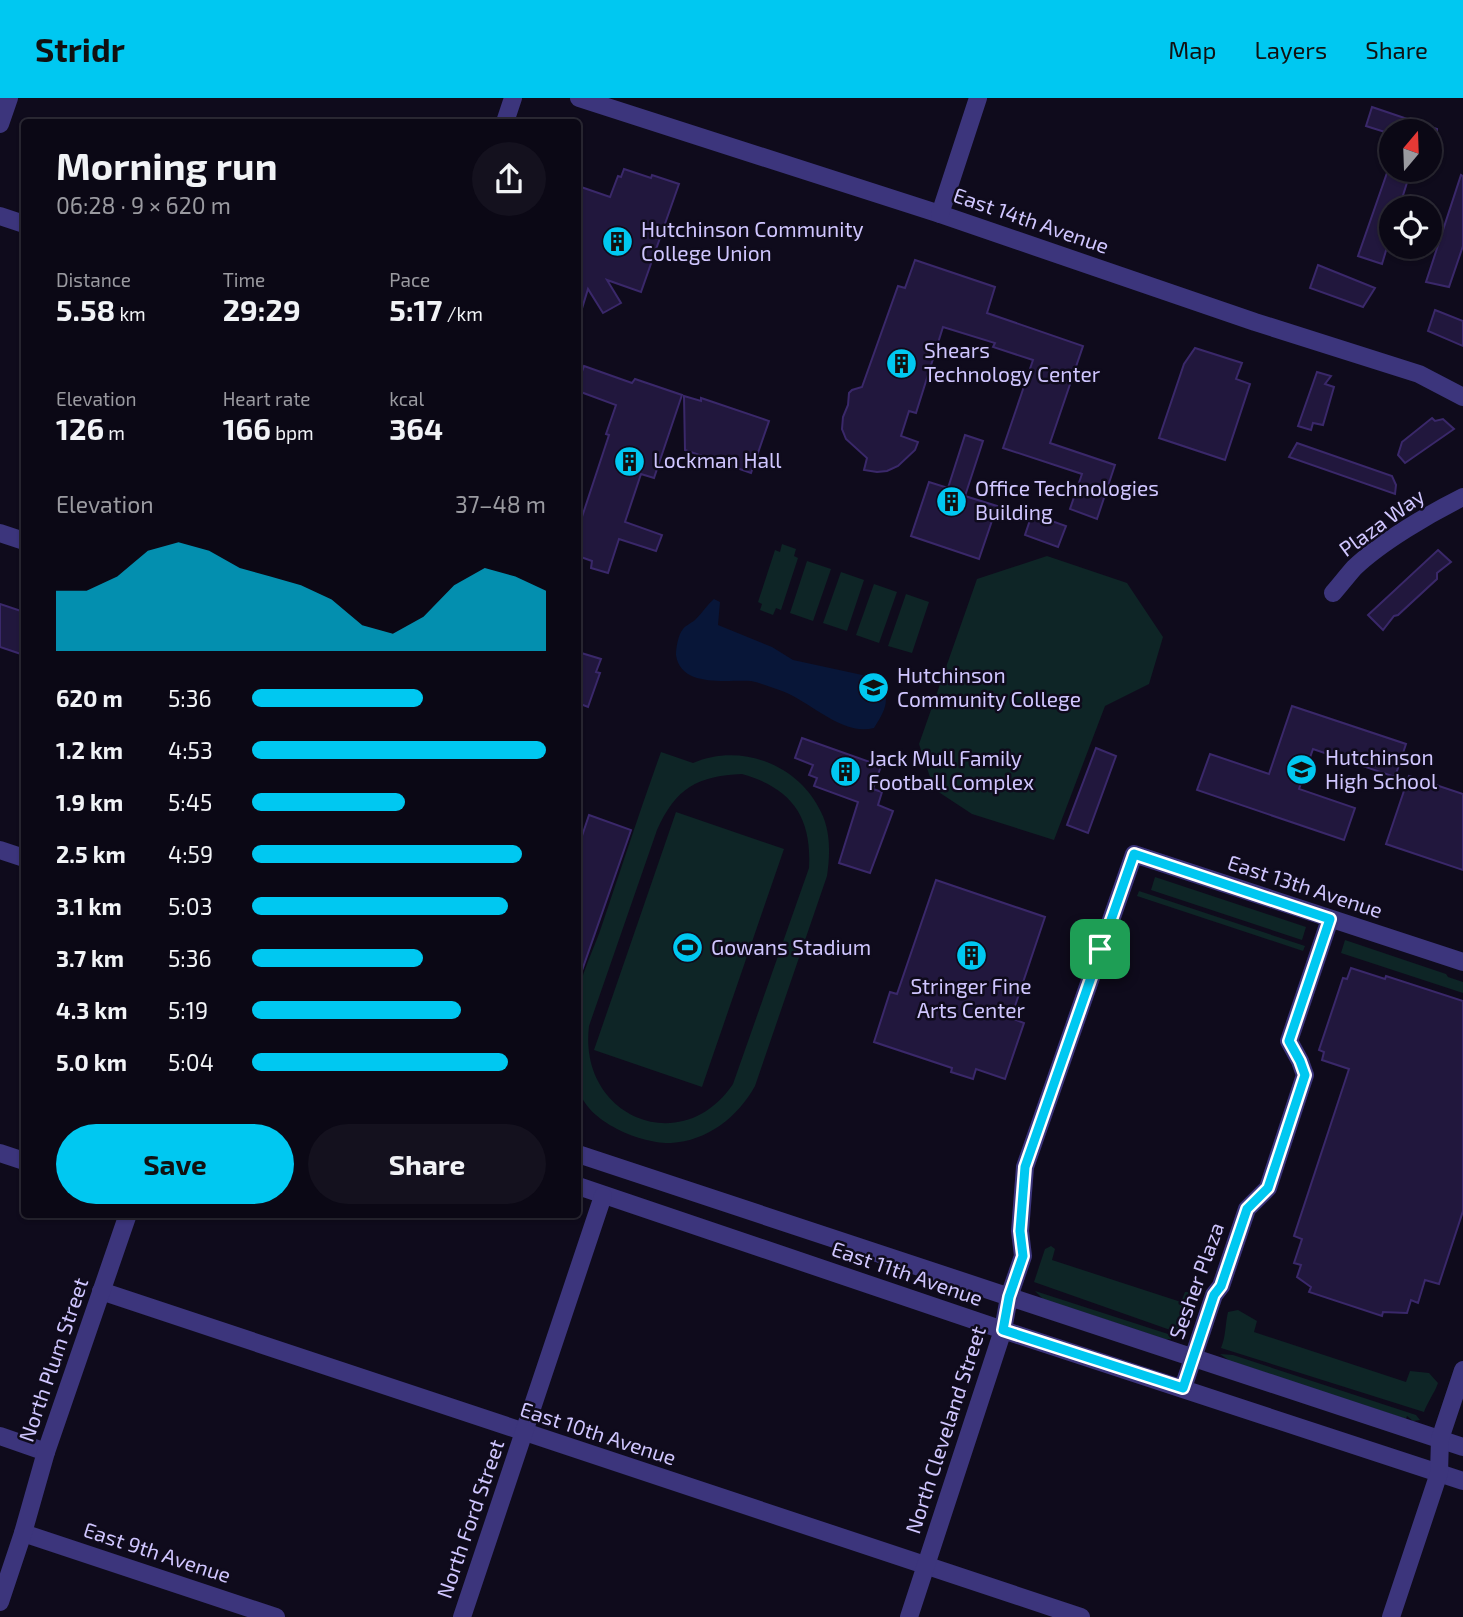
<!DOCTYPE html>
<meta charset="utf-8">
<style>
body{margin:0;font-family:"Exo 2",sans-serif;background:#14111e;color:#f1f3f6;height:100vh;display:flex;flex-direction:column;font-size:26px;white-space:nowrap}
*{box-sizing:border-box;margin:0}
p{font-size:23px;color:#9a9aa0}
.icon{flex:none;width:38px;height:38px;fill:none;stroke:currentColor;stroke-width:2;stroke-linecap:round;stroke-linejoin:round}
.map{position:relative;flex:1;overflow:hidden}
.details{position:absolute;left:21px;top:21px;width:560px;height:1099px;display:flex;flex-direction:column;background:#0b0815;border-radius:7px;box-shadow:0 2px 5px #0004,0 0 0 2px #2b2934}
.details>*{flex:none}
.needle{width:46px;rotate:19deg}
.buttons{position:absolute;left:1379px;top:21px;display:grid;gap:14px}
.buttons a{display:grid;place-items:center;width:63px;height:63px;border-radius:50%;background:#0b0815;box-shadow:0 2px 5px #0004,0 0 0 2px #2b2934;font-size:35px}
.pin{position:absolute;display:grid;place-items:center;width:60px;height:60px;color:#fff;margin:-30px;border-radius:14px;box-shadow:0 4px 10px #0006}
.round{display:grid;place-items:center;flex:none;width:74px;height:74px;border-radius:37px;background:#14111e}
.overview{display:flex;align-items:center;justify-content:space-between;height:119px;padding:0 35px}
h1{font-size:38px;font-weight:700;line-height:52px}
.stats{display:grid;grid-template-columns:repeat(3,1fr);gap:10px;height:119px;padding:7px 35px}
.stats div{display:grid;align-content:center}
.stats b{font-size:30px;font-weight:700}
.stats small{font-size:19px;font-weight:400}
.stats p{font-size:19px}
.chart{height:196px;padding:14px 35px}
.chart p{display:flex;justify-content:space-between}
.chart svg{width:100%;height:126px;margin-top:7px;fill:#00c8f1;opacity:.7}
.primary-button{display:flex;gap:14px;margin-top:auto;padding:14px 35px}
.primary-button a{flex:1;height:80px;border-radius:42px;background:#00c8f1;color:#111;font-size:28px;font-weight:700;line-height:80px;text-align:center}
.primary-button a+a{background:#14111e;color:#f1f3f6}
ul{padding:0 35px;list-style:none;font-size:23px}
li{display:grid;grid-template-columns:112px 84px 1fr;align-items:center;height:52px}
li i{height:18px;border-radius:9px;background:#00c8f1}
header{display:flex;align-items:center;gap:42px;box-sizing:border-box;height:98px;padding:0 35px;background:#00c8f1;color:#111}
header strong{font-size:33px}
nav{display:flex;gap:38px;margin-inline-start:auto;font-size:24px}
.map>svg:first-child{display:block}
</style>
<header>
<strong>Stridr</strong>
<nav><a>Map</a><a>Layers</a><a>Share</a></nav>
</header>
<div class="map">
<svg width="1463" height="1519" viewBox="0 0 1463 1519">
<rect width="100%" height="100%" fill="#0f0b1c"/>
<g fill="#0e2526" fill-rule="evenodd">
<polygon points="782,446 796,451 794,458 798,460 781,512 776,510 773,517 760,512 762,506 758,504 775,452 780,454"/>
<polygon points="1047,458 1127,485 1163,539 1149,586 1105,608 1054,742 972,716 934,691 919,646 977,481"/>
<polygon points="807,463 831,471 813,523 790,515"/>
<polygon points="841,474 864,482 847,533 823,525"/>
<polygon points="874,486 897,494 879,545 856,537"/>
<polygon points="906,496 929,504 912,555 888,548"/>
<path d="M661,654L693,665C741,644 799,667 821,714C831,734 830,757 827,778L755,988C738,1019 707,1043 671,1045C640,1046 582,1022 578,987C575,966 576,923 578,901C579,880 594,851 601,830C621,771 640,712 661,654ZM742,676C791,690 812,718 809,770L733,986C682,1062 578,1019 589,928L657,732C676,690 697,678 742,676Z"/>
<polygon points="676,714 784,751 702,989 594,952"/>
<polygon points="1155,779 1306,829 1302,842 1151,792"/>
<polygon points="1139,793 1305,848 1303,853 1137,798"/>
<polygon points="1345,842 1446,876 1448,879 1463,884 1463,895 1341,855"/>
<polygon points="1051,1148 1055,1151 1052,1162 1181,1204 1185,1194 1189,1194 1192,1201 1181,1232 1178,1231 1176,1234 1034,1184 1045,1151"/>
<polygon points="1035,1193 1168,1236 1171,1238 1171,1241 1165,1241 1043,1201"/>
<path d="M1238,1212L1257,1223L1254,1234L1406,1284L1410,1273L1429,1275L1438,1285C1434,1296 1428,1303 1424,1314L1221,1250C1226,1238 1225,1227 1228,1214Z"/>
<polygon points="1220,1256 1233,1257 1416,1317 1420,1322 1413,1323 1407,1318 1406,1321 1230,1263"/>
</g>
<path fill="#081638" d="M714,501L720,504L718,527L772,549L793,562L867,578L882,584C890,605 885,612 874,630C841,638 812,604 782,593C772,590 761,585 751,583C729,581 681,591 676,557C676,550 678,537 683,531C686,527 692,525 696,521C702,515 707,507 714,501Z"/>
<g fill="#21173d" stroke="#3a286a" stroke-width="2">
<polygon points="1372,9 1437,31 1437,33 1391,33 1391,36 1366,28"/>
<polygon points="624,71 651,80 652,77 679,86 641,194 607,182 621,205 603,215 588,191 580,217 578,216 578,88 610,99 618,78 621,79"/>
<polygon points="1388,72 1411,72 1399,110 1391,110 1391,136 1382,166 1358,158"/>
<polygon points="1461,77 1463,78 1463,148 1449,189 1426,184"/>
<polygon points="915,162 995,189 987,215 1083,248 1050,345 1115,367 1097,421 1070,411 1082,376 1003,350 1033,262 993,249 995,245 943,229 916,315 909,313 901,338 918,344 915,352 898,368 887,373 877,374 864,372 867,360 846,341 842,331 843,319 848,307 849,295 852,292 862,289 898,188 905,190"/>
<polygon points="1318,167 1375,190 1363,209 1310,190"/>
<polygon points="1435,212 1463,223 1463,248 1428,233"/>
<polygon points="1195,250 1242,265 1236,281 1250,286 1225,362 1159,340 1184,266"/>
<polygon points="584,268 632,285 635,281 682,297 654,380 641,376 625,424 662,437 656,453 619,441 608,475 591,470 592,463 578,458 578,431 609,337 606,336 616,307 578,293 578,285"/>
<polygon points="1317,274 1331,278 1325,286 1334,289 1323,327 1313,325 1311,332 1298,328"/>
<polygon points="684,298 701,303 701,300 769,323 751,375 685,352"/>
<polygon points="1432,320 1435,323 1443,321 1454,331 1405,365 1398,357 1402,344"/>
<polygon points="965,337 983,343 965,398 997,408 979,461 911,438 929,384 948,390"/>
<polygon points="1297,345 1392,378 1396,387 1395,396 1289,359"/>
<polygon points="1032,416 1066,428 1058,449 1025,437"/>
<polygon points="1438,452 1451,464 1437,475 1437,481 1398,517 1394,518 1383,532 1368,517"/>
<polygon points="0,506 24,514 24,557 0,549"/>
<polygon points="578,554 601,561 596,574 600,575 588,609 578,605"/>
<polygon points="1292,608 1406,646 1395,679 1313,651 1299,691 1355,710 1344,742 1197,692 1210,656 1269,676"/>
<polygon points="802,640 881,668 873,691 882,694 878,707 893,713 870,775 839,765 858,704 814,688 817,680 809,677 813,667 795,660"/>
<polygon points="1096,650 1116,658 1088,735 1067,727"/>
<polygon points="1409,678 1463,696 1463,772 1386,746"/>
<polygon points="589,717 631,732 579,881 578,881 578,750"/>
<polygon points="936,782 1045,819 1011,920 1024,925 1005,981 976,971 973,981 951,974 952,970 874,944 890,894 897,896"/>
<polygon points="1351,870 1385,881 1386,878 1463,903 1463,1113 1439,1186 1425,1182 1418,1205 1411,1202 1407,1215 1383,1214 1382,1218 1309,1194 1311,1189 1297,1179 1301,1167 1294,1165 1302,1141 1294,1138 1349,971 1322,962 1324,954 1319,952 1343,880 1347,881"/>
</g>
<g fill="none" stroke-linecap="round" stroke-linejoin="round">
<g stroke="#3c357c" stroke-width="18">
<polyline points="579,0 940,116 1255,224 1419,276 1463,299"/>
<polyline points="505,24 513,0"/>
<polyline points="0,26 9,0"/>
<polyline points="940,116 978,0"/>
<polyline points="0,118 24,126"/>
<polyline points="0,435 24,443"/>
<path d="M1333,495C1340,487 1347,478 1354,470C1381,444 1429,416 1463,399"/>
<polyline points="0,752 24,760"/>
<polyline points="0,1055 24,1063"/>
<polyline points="578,1056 1463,1349"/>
<polyline points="578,1088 1003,1232 1463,1383"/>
<polyline points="101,1193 1081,1519"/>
<polyline points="1183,1290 1214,1197 1221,1188 1247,1111 1268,1090 1305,977 1300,963 1289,943 1330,821"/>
<polyline points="0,1338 46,1354"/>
<polyline points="23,1435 276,1519"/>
<polyline points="0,1504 23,1435 46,1354 128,1116"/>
<polyline points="462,1519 603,1098"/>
<polyline points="909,1519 1003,1232 1009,1199 1023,1158 1020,1133 1025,1069 1134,756 1463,864"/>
<polyline points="1391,1519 1439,1375 1440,1341 1463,1272"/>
</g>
</g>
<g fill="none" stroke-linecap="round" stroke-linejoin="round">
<defs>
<polygon id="route" points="1134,756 1330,821 1289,943 1300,963 1305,977 1268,1090 1247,1111 1221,1188 1214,1197 1183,1290 1003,1232 1009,1199 1023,1158 1020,1133 1025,1069"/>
</defs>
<use href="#route" stroke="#fff" stroke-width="14"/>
<use href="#route" stroke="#00c8f1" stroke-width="9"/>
</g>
<defs>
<symbol id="building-disc" viewBox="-11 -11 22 22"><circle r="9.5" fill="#00c8f1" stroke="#0f0b1c"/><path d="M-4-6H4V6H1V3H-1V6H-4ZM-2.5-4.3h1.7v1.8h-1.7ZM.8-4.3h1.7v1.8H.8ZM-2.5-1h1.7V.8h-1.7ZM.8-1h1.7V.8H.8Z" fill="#111"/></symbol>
<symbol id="university-disc" viewBox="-11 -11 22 22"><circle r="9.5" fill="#00c8f1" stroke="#0f0b1c"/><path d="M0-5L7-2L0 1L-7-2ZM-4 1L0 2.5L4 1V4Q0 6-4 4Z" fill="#111"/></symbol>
<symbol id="school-disc" viewBox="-11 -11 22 22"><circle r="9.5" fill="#00c8f1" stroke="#0f0b1c"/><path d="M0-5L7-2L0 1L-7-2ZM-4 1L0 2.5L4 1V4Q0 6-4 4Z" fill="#111"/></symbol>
<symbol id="stadium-disc" viewBox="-11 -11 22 22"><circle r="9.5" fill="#00c8f1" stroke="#0f0b1c"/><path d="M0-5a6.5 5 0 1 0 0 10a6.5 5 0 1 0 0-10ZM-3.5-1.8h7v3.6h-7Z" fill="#111"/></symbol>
</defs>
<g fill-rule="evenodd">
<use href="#building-disc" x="600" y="126" width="35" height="35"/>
<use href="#building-disc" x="884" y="248" width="35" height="35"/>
<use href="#building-disc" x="612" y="346" width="35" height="35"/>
<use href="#building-disc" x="934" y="386" width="35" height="35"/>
<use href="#university-disc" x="856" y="572" width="35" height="35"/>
<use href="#school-disc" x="1284" y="654" width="35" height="35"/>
<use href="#building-disc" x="828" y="656" width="35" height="35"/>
<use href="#stadium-disc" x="670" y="832" width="35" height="35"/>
<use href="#building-disc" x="954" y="840" width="35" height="35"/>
</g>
<g text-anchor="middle" stroke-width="5" stroke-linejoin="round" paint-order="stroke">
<g font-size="21" fill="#d0c6ff" stroke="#0f0b1c">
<text transform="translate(1031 123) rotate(19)" y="7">East 14th Avenue</text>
<text transform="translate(1382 425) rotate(-36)" y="7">Plaza Way</text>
<text transform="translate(1305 789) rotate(18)" y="7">East 13th Avenue</text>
<text transform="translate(907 1176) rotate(19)" y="7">East 11th Avenue</text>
<text transform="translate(1197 1183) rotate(-70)" y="7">Sesher Plaza</text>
<text transform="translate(54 1262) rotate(-71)" y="7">North Plum Street</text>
<text transform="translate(946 1332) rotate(-72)" y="7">North Cleveland Street</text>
<text transform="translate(598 1336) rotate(18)" y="7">East 10th Avenue</text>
<text transform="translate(471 1421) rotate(-71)" y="7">North Ford Street</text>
<text transform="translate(157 1455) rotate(18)" y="7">East 9th Avenue</text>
</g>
<g font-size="21" fill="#d0c6ff" stroke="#0f0b1c" text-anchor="start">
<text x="641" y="139">Hutchinson Community<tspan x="641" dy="24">College Union</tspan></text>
<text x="924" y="260">Shears<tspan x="924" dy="24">Technology Center</tspan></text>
<text x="653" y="370">Lockman Hall</text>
<text x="975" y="398">Office Technologies<tspan x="975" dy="24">Building</tspan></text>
<text x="897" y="585">Hutchinson<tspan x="897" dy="24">Community College</tspan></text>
<text x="1325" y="667">Hutchinson<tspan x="1325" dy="24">High School</tspan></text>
<text x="868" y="668">Jack Mull Family<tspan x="868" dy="24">Football Complex</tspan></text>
<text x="711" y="857">Gowans Stadium</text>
<text x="971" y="896" text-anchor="middle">Stringer Fine<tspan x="971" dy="24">Arts Center</tspan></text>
</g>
</g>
</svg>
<div class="buttons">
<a><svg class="needle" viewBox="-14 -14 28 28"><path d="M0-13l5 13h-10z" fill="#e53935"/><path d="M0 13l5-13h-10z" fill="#9a9aa0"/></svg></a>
<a><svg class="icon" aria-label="locate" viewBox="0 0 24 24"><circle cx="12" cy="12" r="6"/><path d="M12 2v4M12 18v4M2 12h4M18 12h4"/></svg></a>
</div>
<div class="pin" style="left:1100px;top:851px;background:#1e9e55"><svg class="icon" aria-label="arrive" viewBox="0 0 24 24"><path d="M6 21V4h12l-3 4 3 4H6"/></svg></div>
<section class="details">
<div class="overview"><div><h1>Morning run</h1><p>06:28 · 9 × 620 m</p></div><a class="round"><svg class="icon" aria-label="share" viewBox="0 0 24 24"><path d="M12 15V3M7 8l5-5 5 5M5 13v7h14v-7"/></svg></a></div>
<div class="stats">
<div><p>Distance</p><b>5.58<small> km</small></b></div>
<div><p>Time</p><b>29:29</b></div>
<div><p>Pace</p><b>5:17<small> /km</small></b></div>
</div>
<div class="stats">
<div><p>Elevation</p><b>126<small> m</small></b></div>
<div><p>Heart rate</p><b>166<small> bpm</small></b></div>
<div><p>kcal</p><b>364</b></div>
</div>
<div class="chart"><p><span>Elevation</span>37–48 m</p>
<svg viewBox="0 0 160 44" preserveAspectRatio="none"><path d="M0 44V23L10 23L20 18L30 9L40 6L50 9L60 15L70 18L80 21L90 26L100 35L110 38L120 32L130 21L140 15L150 18L160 23V44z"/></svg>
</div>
<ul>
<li><b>620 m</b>5:36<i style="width:58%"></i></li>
<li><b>1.2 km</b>4:53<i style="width:100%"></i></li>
<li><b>1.9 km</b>5:45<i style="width:52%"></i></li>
<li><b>2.5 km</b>4:59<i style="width:92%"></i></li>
<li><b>3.1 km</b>5:03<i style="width:87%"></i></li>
<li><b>3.7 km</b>5:36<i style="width:58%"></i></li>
<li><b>4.3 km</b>5:19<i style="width:71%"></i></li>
<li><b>5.0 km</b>5:04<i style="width:87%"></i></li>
</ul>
<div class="primary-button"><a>Save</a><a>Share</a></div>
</section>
</div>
